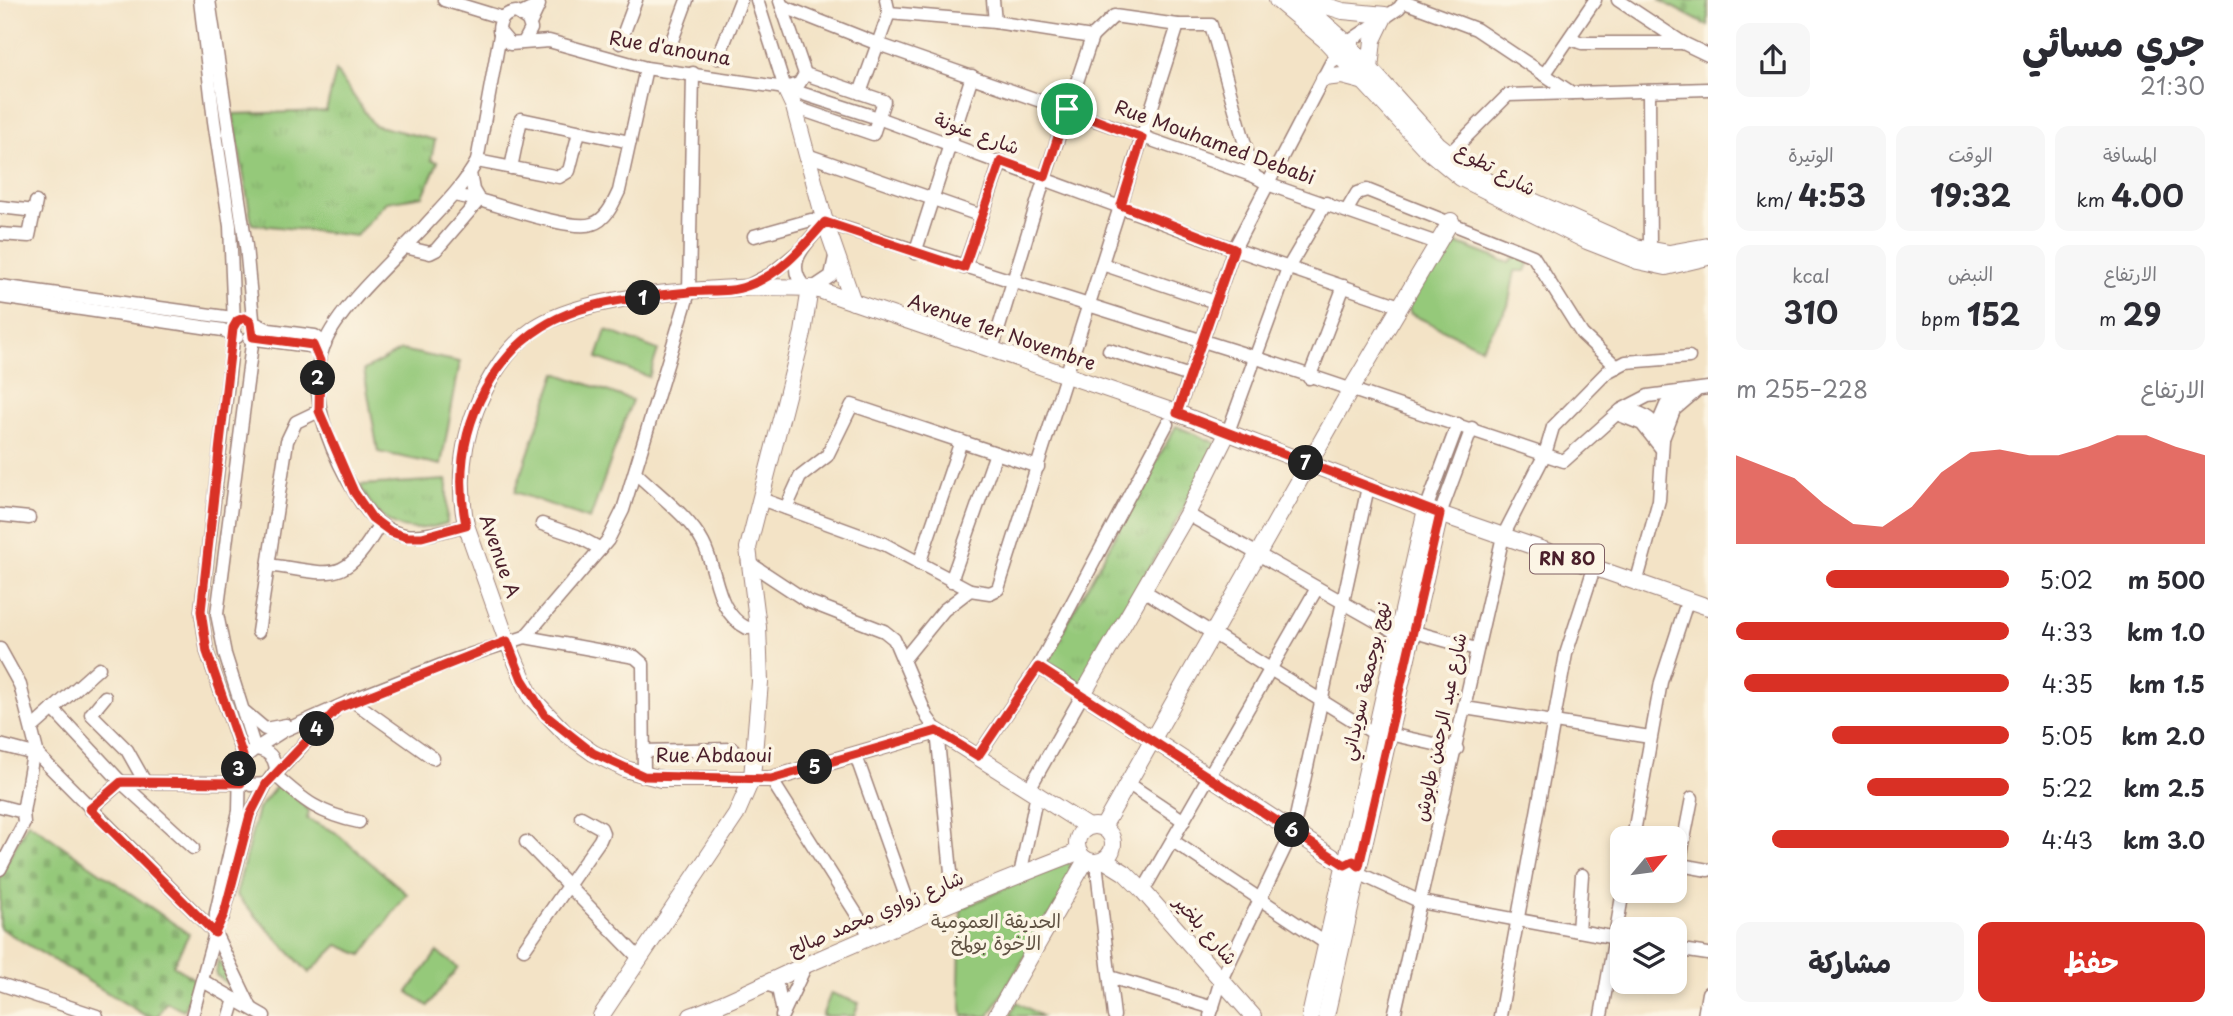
<!DOCTYPE html>
<html lang="ar">
<meta charset="utf-8">
<style>
body{margin:0;font-family:"Playpen Sans","Playpen Sans Arabic",sans-serif;background:#f7f7f7;color:#2b2b33;direction:rtl;height:100vh;display:flex;flex-direction:column;font-size:26px;white-space:nowrap}
*{box-sizing:border-box;margin:0}
p{font-size:23px;color:#7c7c81}
.icon{flex:none;width:38px;height:38px;fill:none;stroke:currentColor;stroke-width:2;stroke-linecap:round;stroke-linejoin:round}
.map{position:relative;flex:1;overflow:hidden;direction:ltr}
.details{display:flex;flex-direction:column;background:#fff;width:525px}
.details>*{flex:none}
.needle{width:46px;rotate:61deg}
.controls{position:absolute;left:1610px;top:826px;display:grid;gap:14px}
.controls a{display:grid;place-items:center;width:77px;height:77px;border-radius:14px;background:#fff;box-shadow:0 4px 10px #0003;font-size:35px}
.pin{position:absolute;display:grid;place-items:center;width:60px;height:60px;color:#fff;margin:-30px;border:4px solid #fff;border-radius:50%;box-shadow:0 2px 7px #0007}
.km{position:absolute;width:35px;height:35px;margin:-18px;border-radius:50%;background:#222;color:#fff;font-size:19px;line-height:35px;text-align:center}
.round{display:grid;place-items:center;flex:none;width:74px;height:74px;border-radius:14px;background:#f7f7f7}
.summary{display:flex;align-items:center;justify-content:space-between;height:119px;padding:0 28px}
h1{font-size:38px;font-weight:700;line-height:52px}
.metrics{display:grid;grid-template-columns:repeat(3,1fr);gap:10px;height:119px;padding:7px 28px}
.metrics div{display:grid;align-content:center;border-radius:14px;background:#f7f7f7;text-align:center}
.metrics b{font-size:30px;font-weight:700}
.metrics small{font-size:19px;font-weight:400}
.metrics p{font-size:19px}
.chart{height:196px;padding:14px 28px}
.chart p{display:flex;justify-content:space-between}
.chart svg{width:100%;height:126px;margin-top:7px;fill:#d93025;opacity:.7}
.primary-button{display:flex;gap:14px;margin-top:auto;padding:14px 28px}
.primary-button a{flex:1;height:80px;border-radius:14px;background:#d93025;color:#fff;font-size:28px;font-weight:700;line-height:80px;text-align:center}
.primary-button a+a{background:#f7f7f7;color:#2b2b33}
ul{padding:0 28px;list-style:none;font-size:23px}
li{display:grid;grid-template-columns:112px 84px 1fr;align-items:center;height:52px}
li i{height:18px;border-radius:9px;background:#d93025}
main{display:flex;flex:1;min-height:0}
.map>svg:first-child{display:block}
</style>
<main>
<section class="details">
<div class="summary"><div><h1>جري مسائي</h1><p>21:30</p></div><a class="round"><svg class="icon" aria-label="share" viewBox="0 0 24 24"><path d="M12 15V3M7 8l5-5 5 5M5 13v7h14v-7"/></svg></a></div>
<div class="metrics">
<div><p>المسافة</p><b>4.00<small> km</small></b></div>
<div><p>الوقت</p><b>19:32</b></div>
<div><p>الوتيرة</p><b>4:53<small> /km</small></b></div>
</div>
<div class="metrics">
<div><p>الارتفاع</p><b>29<small> m</small></b></div>
<div><p>النبض</p><b>152<small> bpm</small></b></div>
<div><p>kcal</p><b>310</b></div>
</div>
<div class="chart"><p><span>الارتفاع</span>228–255 m</p>
<svg viewBox="0 0 160 44" preserveAspectRatio="none"><path d="M0 44V13L10 17L20 21L30 30L40 37L50 38L60 31L70 19L80 12L90 11L100 13L110 13L120 10L130 6L140 6L150 10L160 13V44z"/></svg>
</div>
<ul>
<li><b>500 m</b>5:02<i style="width:67%"></i></li>
<li><b>1.0 km</b>4:33<i style="width:100%"></i></li>
<li><b>1.5 km</b>4:35<i style="width:97%"></i></li>
<li><b>2.0 km</b>5:05<i style="width:65%"></i></li>
<li><b>2.5 km</b>5:22<i style="width:52%"></i></li>
<li><b>3.0 km</b>4:43<i style="width:87%"></i></li>
</ul>
<div class="primary-button"><a>حفظ</a><a>مشاركة</a></div>
</section>
<div class="map">
<svg width="1708" height="1016" viewBox="0 0 1708 1016">
<defs>
<pattern id="grass-dots" width="8" height="8" patternUnits="userSpaceOnUse" patternTransform="scale(1.75)"><rect width="8" height="8" fill="#95c97a"/><path d="M2 2h.1M6 6h.1" fill="none" stroke="#82ac6a" stroke-width="1.8" stroke-linecap="round"/></pattern>
<pattern id="cemetery-stones" width="16" height="16" patternUnits="userSpaceOnUse" patternTransform="scale(1.75)"><rect width="16" height="16" fill="#95c97a"/><path d="M2 7V4a2 2 0 0 1 4 0v3zM10 15v-3a2 2 0 0 1 4 0v3z" fill="#82ac6a"/></pattern>
<pattern id="park-tufts" width="24" height="20" patternUnits="userSpaceOnUse" patternTransform="scale(1.75)"><rect width="24" height="20" fill="#95c97a"/><path d="M3 7l-1-3M5 7V3M7 7l1-3M15 17l-1-3M17 17v-4M19 17l1-3" fill="none" stroke="#82ac6a"/></pattern>
</defs>
<rect width="100%" height="100%" fill="#fcf5e5"/>
<filter id="ink" filterUnits="userSpaceOnUse"><feTurbulence type="fractalNoise" baseFrequency=".0143" numOctaves="2"/><feDisplacementMap in="SourceGraphic" scale="14" xChannelSelector="R" yChannelSelector="G"/><feConvolveMatrix kernelMatrix="1 2 1 2 8 2 1 2 1" color-interpolation-filters="sRGB"/></filter>
<filter id="wash" filterUnits="userSpaceOnUse"><feTurbulence type="fractalNoise" baseFrequency=".00686" numOctaves="4" result="noise"/><feDisplacementMap in="SourceGraphic" scale="28" xChannelSelector="R" yChannelSelector="G"/><feGaussianBlur stdDeviation="1.57" result="paint"/><feColorMatrix in="noise" values="0 0 0 0 0 0 0 0 0 0 0 0 0 0 0 0 0 1.4 0 .05"/><feComposite in="paint" operator="in"/></filter>
<g filter="url(#wash)">
<rect width="100%" height="100%" fill="#f3e3c6"/>
<polygon fill="url(#grass-dots)" stroke="#707452" stroke-width="2" points="218,959 234,989 216,975"/>
<g fill="url(#cemetery-stones)" stroke="#707452" stroke-width="2">
<polygon points="1659,0 1708,0 1708,26"/>
<polygon points="28,822 189,934 173,965 195,980 184,1010 166,1002 158,1016 146,1016 0,928 0,875"/>
</g>
<g fill="url(#park-tufts)" stroke="#707452" stroke-width="2">
<polygon points="336,71 374,125 435,140 431,160 438,162 423,196 386,202 356,236 252,224 233,114 326,111"/>
<polygon points="1176,426 1220,445 1082,685 1045,663"/>
<path d="M447,480V523C404,537 380,526 360,485Z"/>
<polygon points="1017,1002 1041,1016 1010,1016"/>
</g>
<g fill="#95c97a" stroke="#707452" stroke-width="2">
<polygon points="1443,238 1509,263 1517,255 1527,260 1529,265 1526,271 1515,271 1508,306 1481,348 1411,314 1406,303"/>
<polygon points="606,330 658,350 649,377 597,358"/>
<polygon points="401,350 460,362 441,465 378,452 364,370"/>
<polygon points="556,373 632,400 590,519 515,492"/>
<polygon points="280,782 309,811 307,819 335,832 407,894 362,955 338,945 309,973 236,895 258,809"/>
<polygon points="1066,860 1076,872 989,1016 963,1016 959,981 961,909"/>
<polygon points="437,952 458,967 428,1006 408,992"/>
<polygon points="831,993 859,1003 854,1016 822,1016"/>
</g>
</g>
<g filter="url(#ink)">
<g fill="none" stroke-linecap="round" stroke-linejoin="round">
<defs>
<g id="minor">
<polyline points="200,0 214,121 230,226 234,324"/>
<polyline points="209,0 246,246 254,329 217,614 225,654 255,749 283,731 362,696 454,660 525,637 608,540 623,510 689,292 693,73"/>
<polyline points="444,0 503,18"/>
<polyline points="757,0 785,88"/>
<polyline points="993,0 995,22"/>
<polyline points="1618,0 1683,43 1708,55"/>
<polyline points="780,1 805,74 799,84 785,88"/>
<polyline points="1404,2 1476,29 1572,93"/>
<polyline points="782,6 878,44 1254,176 1270,185 1437,243"/>
<polyline points="889,13 995,22 1092,37 1114,16 1178,25 1211,25 1254,176"/>
<polyline points="521,14 539,5 530,24"/>
<polyline points="1571,39 1582,43 1683,43"/>
<path d="M524,42L531,29L528,20L516,12C505,13 499,20 499,31L510,44L549,41L646,68L785,88L878,118L1234,249L1400,306"/>
<polyline points="620,43 636,0"/>
<polyline points="670,46 687,0"/>
<polyline points="718,58 741,0"/>
<polyline points="1544,75 1595,0"/>
<polyline points="1649,91 1650,251"/>
<polyline points="860,93 889,13 886,0"/>
<polyline points="794,107 873,134 884,101 805,74"/>
<polyline points="1449,154 1508,95 1708,89"/>
<polyline points="807,155 982,216"/>
<polyline points="477,161 559,177 569,171 579,132"/>
<polyline points="511,168 521,119 630,142"/>
<path d="M470,173L473,190L479,200C502,206 571,231 592,224C606,220 613,204 619,191L646,68"/>
<polyline points="0,207 35,211"/>
<polyline points="1347,210 1357,193 1367,190 1533,256 1582,334 1617,367"/>
<polyline points="0,234 29,236 36,202"/>
<polyline points="754,236 811,220 825,222 1254,357 1564,461 1621,410 1648,396 1708,388"/>
<polyline points="405,247 430,253 436,250 479,200 454,195"/>
<polyline points="915,253 972,76"/>
<polyline points="1102,264 1215,302"/>
<polyline points="964,268 1001,161"/>
<polyline points="0,286 240,319"/>
<polyline points="748,286 771,274 799,251"/>
<path d="M806,288C781,264 808,242 825,222"/>
<polyline points="813,288 831,276 835,257"/>
<polyline points="0,297 223,330 237,337"/>
<polyline points="248,320 269,330 315,336 325,344 317,347 249,338"/>
<polyline points="234,331 201,611 207,652 243,756"/>
<polyline points="992,350 1045,177 1092,37"/>
<polyline points="1109,350 1190,376"/>
<polyline points="1309,378 1344,286"/>
<path d="M1622,410C1639,411 1652,416 1660,433"/>
<polyline points="1177,413 1234,249 1331,63 1347,43 1399,8 1405,0"/>
<polyline points="1617,414 1642,424 1661,448"/>
<polyline points="1228,432 1288,268 1326,203"/>
<polyline points="1664,436 1674,410 1695,392"/>
<path d="M635,472C657,494 689,516 703,543C718,571 715,612 747,628L758,627"/>
<polyline points="761,499 884,544 970,590"/>
<polyline points="786,508 800,477 827,456 852,405 1038,467"/>
<polyline points="1426,509 1458,424"/>
<polyline points="1187,514 1397,633"/>
<polyline points="1440,514 1472,428"/>
<polyline points="0,515 29,518"/>
<polyline points="542,524 577,536 601,549"/>
<path d="M466,525C416,539 388,547 357,496C331,453 305,395 324,345C338,308 396,257 424,227C443,206 463,187 477,161L500,35"/>
<polyline points="748,562 807,601 884,631 894,639 927,717 937,731 954,902"/>
<polyline points="919,564 961,441"/>
<path d="M268,565C331,573 344,587 379,525"/>
<polyline points="1637,580 1659,500 1663,440 1660,419 1666,405 1677,393"/>
<polyline points="951,581 996,453"/>
<polyline points="1143,590 1375,734"/>
<polyline points="1411,631 1476,649"/>
<polyline points="258,632 287,441 296,422 319,411"/>
<polyline points="525,637 635,657 643,664 644,776"/>
<polyline points="0,649 20,685 38,755 215,933 251,1008"/>
<polyline points="904,659 944,610 970,590 990,593 998,589 1178,25"/>
<polyline points="105,697 91,714 127,750 145,782"/>
<polyline points="353,701 433,758"/>
<polyline points="1465,708 1650,737"/>
<polyline points="53,709 121,782 193,848"/>
<polyline points="245,712 265,729 286,725"/>
<path d="M333,713L275,775C304,801 320,814 359,822"/>
<polyline points="32,728 99,668"/>
<polyline points="1389,734 1457,749"/>
<polyline points="0,745 38,755"/>
<polyline points="643,751 733,749"/>
<polyline points="856,756 914,919"/>
<polyline points="978,756 1038,667 1167,424"/>
<polyline points="771,779 871,937"/>
<polyline points="1129,784 1184,821"/>
<polyline points="1029,789 1083,694 1038,667"/>
<polyline points="0,806 23,812"/>
<polyline points="90,809 121,782 241,783"/>
<polyline points="1633,838 1661,682 1688,599"/>
<polyline points="1173,841 1327,944"/>
<polyline points="526,842 639,958"/>
<polyline points="1096,862 1114,1016"/>
<polyline points="1675,864 1708,870"/>
<polyline points="1679,865 1692,798"/>
<polyline points="0,869 24,823 23,812 33,754"/>
<polyline points="1358,873 1421,902 1622,939"/>
<polyline points="1020,875 1037,794"/>
<polyline points="1143,891 1317,588"/>
<polyline points="223,917 250,815 266,784"/>
<polyline points="1578,931 1582,875"/>
<polyline points="524,949 600,840 603,833 601,828 581,817"/>
<polyline points="1675,949 1708,954"/>
<polyline points="1110,977 1213,1008"/>
<polyline points="203,981 264,1016"/>
<polyline points="0,984 97,1016"/>
<polyline points="765,984 778,988 783,1013"/>
<path d="M192,1016L215,933L216,913L239,811L240,761L255,749C268,750 275,757 276,770L266,784L251,785L241,777"/>
<polyline points="230,1016 235,999"/>
<polyline points="782,1016 806,965"/>
<polyline points="1210,1016 1221,980 1293,831 1368,487"/>
<polyline points="1394,1016 1503,536 1545,454 1553,427 1607,372 1626,362 1689,357"/>
<polyline points="1500,1016 1566,654 1594,568"/>
<polyline points="1601,1016 1623,891"/>
<polyline points="1704,1016 1708,993"/>
</g>
<g id="major">
<polyline points="1277,0 1324,39 1426,149 1461,178 1587,241 1638,261 1666,267 1708,257"/>
<polyline points="1298,0 1347,43 1438,144 1481,178 1636,247 1669,253 1708,246"/>
<polyline points="1307,0 1343,11 1385,15 1373,40 1370,69"/>
<polyline points="1324,78 1342,76 1365,82"/>
<polyline points="785,88 794,107 825,222 853,302"/>
<polyline points="1228,432 1187,514 1083,694 1345,865"/>
<circle cx="1095" cy="844" r="18"/>
<path d="M1088,827L937,731L771,779H661L625,769L593,753L565,733L531,697L507,641L466,525C458,485 461,447 476,409C488,378 508,347 535,328C592,290 745,285 813,288L1177,413L1440,514L1708,607"/>
<polyline points="1103,827 1350,391 1451,221"/>
<polyline points="1104,860 1125,873 1143,891 1253,1016"/>
<polyline points="1346,863 1426,509"/>
<polyline points="1359,866 1440,514"/>
<polyline points="601,1016 736,815 752,778 760,682 758,627 748,548 803,333 810,288"/>
<path d="M691,1016C732,1001 769,981 808,964C897,925 987,887 1078,852"/>
<polyline points="996,1016 1086,860"/>
<polyline points="1310,1016 1344,867"/>
<polyline points="1326,1016 1358,873"/>
</g>
</defs>
<use href="#minor" stroke="#9e8178" stroke-width="15"/>
<use href="#major" stroke="#9e8178" stroke-width="18"/>
<use href="#minor" stroke="#fff" stroke-width="12"/>
<use href="#major" stroke="#fff" stroke-width="16"/>
</g>
</g>
<g fill="none" stroke-linecap="round" stroke-linejoin="round" filter="url(#ink)">
<defs>
<path id="route" d="M1067,109L1142,138L1121,205L1234,249L1177,413L1440,514L1359,866L1353,861L1345,865L1038,667L978,756L937,731L771,779L644,776L593,753L545,715L522,679L507,641L338,708L266,784L250,815L224,914L215,933L90,809L121,782L241,783L239,768L243,756L207,652L201,611L233,328L237,321L244,318L251,322L253,337L313,345L320,361L319,411L354,492L372,518L391,532L407,537H422L466,525C457,479 462,432 485,390C531,305 601,301 689,292C707,290 731,293 747,286C780,275 803,247 825,222L964,268L1001,161L1045,177Z"/>
</defs>
<use href="#route" stroke="#fff" stroke-width="14"/>
<use href="#route" stroke="#d93025" stroke-width="9"/>
</g>
<g text-anchor="middle" stroke-width="7" stroke-linejoin="round" paint-order="stroke">
<rect fill="#fcf5e5" stroke="#7f5f63" stroke-width="2" x="1530" y="544.5" width="74" height="29" rx="5"/>
<g font-size="18" font-weight="bold" fill="#4a1f2b">
<text x="1567" y="565">RN 80</text>
</g>
<g font-size="19" fill="#4a1f2b" stroke="#fcf5e5">
<text transform="translate(670 48) rotate(10)" y="7">Rue d'anouna</text>
<text transform="translate(977 133) rotate(20)" y="7">شارع عنونة</text>
<text transform="translate(1215 142) rotate(20)" y="7">Rue Mouhamed Debabi</text>
<text transform="translate(1496 169) rotate(29)" y="7">شارع تطوع</text>
<text transform="translate(1002 332) rotate(19)" y="7">Avenue 1er Novembre</text>
<text transform="translate(500 556) rotate(71)" y="7">Avenue A</text>
<text transform="translate(1365 681) rotate(-77)" y="7">نهج بوجمعة سويداني</text>
<text transform="translate(1440 727) rotate(-78)" y="7">شارع عبد الرحمن طابوش</text>
<text x="714" y="762">Rue Abdaoui</text>
<text transform="translate(876 913) rotate(-23)" y="7">شارع زواوي محمد صالح</text>
<text transform="translate(1206 930) rotate(49)" y="7">شارع بلخير</text>
</g>
<g font-size="19" fill="#605243" stroke="#fcf5e5">
<text x="996" y="928">الحديقة العمومية<tspan x="996" dy="22">الاخوة بولمخ</tspan></text>
</g>
</g>
</svg>
<div class="controls">
<a><svg class="needle" viewBox="-14 -14 28 28"><path d="M0-13l5 13h-10z" fill="#e53935"/><path d="M0 13l5-13h-10z" fill="#7c7c81"/></svg></a>
<a><svg class="icon" aria-label="layers" viewBox="0 0 24 24"><path d="M12 4l9 5-9 5-9-5zM3 14l9 5 9-5"/></svg></a>
</div>
<div class="pin" style="left:1067px;top:109px;background:#1e9e55"><svg class="icon" aria-label="arrive" viewBox="0 0 24 24"><path d="M6 21V4h12l-3 4 3 4H6"/></svg></div>
<b class="km" style="left:643px;top:298px">1</b>
<b class="km" style="left:318px;top:378px">2</b>
<b class="km" style="left:239px;top:769px">3</b>
<b class="km" style="left:317px;top:729px">4</b>
<b class="km" style="left:815px;top:767px">5</b>
<b class="km" style="left:1292px;top:830px">6</b>
<b class="km" style="left:1306px;top:463px">7</b>
</div>
</main>
